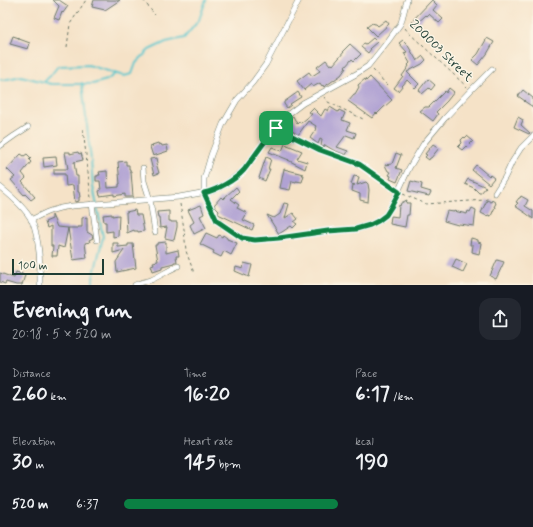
<!DOCTYPE html>
<meta charset="utf-8">
<style>
body{margin:0;font-family:Mynerve,sans-serif;background:#242831;color:#f1f3f6;height:100vh;display:flex;flex-direction:column;font-size:15px;white-space:nowrap}
*{box-sizing:border-box;margin:0}
p{font-size:13px;color:#9ea1a6}
.icon{flex:none;width:22px;height:22px;fill:none;stroke:currentColor;stroke-width:2;stroke-linecap:round;stroke-linejoin:round}
.map{position:relative;height:285px;overflow:hidden}
.side{display:flex;flex-direction:column;background:#171b24;flex:1}
.side>*{flex:none}
.scale{position:absolute;left:12px;bottom:10px;width:92px;box-sizing:border-box;padding-left:4px;border:2px solid #1f3d34;border-top:0;font-size:11px;line-height:14px;white-space:nowrap;color:#1f3d34;-webkit-text-stroke:3px #fcf5e5;paint-order:stroke}
.pin{position:absolute;display:grid;place-items:center;width:34px;height:34px;color:#fff;margin:-17px;border-radius:8px;box-shadow:0 2px 6px #0006}
.round{display:grid;place-items:center;flex:none;width:42px;height:42px;border-radius:12px;background:#242831}
.headline{display:flex;align-items:center;justify-content:space-between;height:68px;padding:0 12px}
h1{font-size:22px;font-weight:800;line-height:30px}
.metrics{display:grid;grid-template-columns:repeat(3,1fr);gap:6px;height:68px;padding:4px 12px}
.metrics div{display:grid;align-content:center}
.metrics b{font-size:20px;font-weight:800}
.metrics small{font-size:11px;font-weight:400}
.metrics p{font-size:11px}
ul{padding:0 12px;list-style:none;font-size:13px}
li{display:grid;grid-template-columns:64px 48px 1fr;align-items:center;height:30px}
li i{height:10px;border-radius:5px;background:#0b8043}
.map>svg:first-child{display:block}
</style>
<div class="map">
<svg width="533" height="285" viewBox="0 0 533 285">
<rect width="100%" height="100%" fill="#fcf5e5"/>
<filter id="ink" filterUnits="userSpaceOnUse"><feTurbulence type="fractalNoise" baseFrequency=".025" numOctaves="2"/><feDisplacementMap in="SourceGraphic" scale="8" xChannelSelector="R" yChannelSelector="G"/><feConvolveMatrix kernelMatrix="1 2 1 2 8 2 1 2 1" color-interpolation-filters="sRGB"/></filter>
<filter id="wash" filterUnits="userSpaceOnUse"><feTurbulence type="fractalNoise" baseFrequency=".012" numOctaves="4" result="noise"/><feDisplacementMap in="SourceGraphic" scale="16" xChannelSelector="R" yChannelSelector="G"/><feGaussianBlur stdDeviation="0.9" result="paint"/><feColorMatrix in="noise" values="0 0 0 0 0 0 0 0 0 0 0 0 0 0 0 0 0 1.4 0 .05"/><feComposite in="paint" operator="in"/></filter>
<g filter="url(#wash)">
<rect width="100%" height="100%" fill="#f5e2c7"/>
<g fill="none" stroke-linecap="round" stroke-linejoin="round">
<g stroke="#59c6cd" stroke-width="2">
<polyline points="0,79 3,80 21,76 44,82 51,75 58,66 88,65 124,76 132,74 136,63 149,50 166,42 184,38 199,20 206,0"/>
<polyline points="44,82 51,84 93,84 107,80 115,74"/>
<polyline points="82,83 91,160 93,186 103,237 93,278 93,285"/>
</g>
</g>
<g id="blocks">
<g fill="#b0a2d3">
<polygon points="53,0 59,0 68,6 63,13 62,12 59,20 54,18 59,6"/>
<polygon points="94,0 120,0 105,10 92,7"/>
<polygon points="432,0 437,5 433,10 443,19 439,23 429,14 427,16 426,15 415,25 412,21"/>
<polygon points="386,20 389,24 376,36 367,27 372,23 375,24 376,24 378,26"/>
<polygon points="13,36 19,38 19,39 30,43 28,49 10,44"/>
<polygon points="373,38 377,42 370,48 371,49 368,53 361,47 364,43 366,44"/>
<polygon points="487,38 494,42 487,54 478,65 472,60 478,54"/>
<polygon points="403,40 407,44 417,61 423,56 426,60 422,64 407,72 419,84 415,88 407,80 398,91 394,88 403,76 402,76 409,66 408,65 410,63 404,53 407,52 399,43"/>
<polygon points="350,44 361,54 354,61 352,59 345,67 346,68 341,75 324,87 323,85 322,86 320,83 313,87 311,84 304,90 297,81 309,72 312,76 320,71 317,67 326,60 330,65 332,64 333,65 344,52 343,51"/>
<polygon points="370,77 392,100 383,108 377,114 376,113 372,118 348,101 354,94 355,94 359,87 358,85 365,79 366,81"/>
<polygon points="428,79 435,85 431,90 429,88 422,94 419,90"/>
<polygon points="449,88 454,92 447,101 436,112 438,114 433,121 420,111 425,107 429,107 445,91 446,93"/>
<polygon points="523,90 533,98 533,107 524,101 525,101 518,96"/>
<polygon points="298,92 301,97 290,104 291,105 287,108 284,104 284,102"/>
<polygon points="330,107 338,112 339,110 345,113 342,120 350,123 347,130 356,133 354,138 346,135 337,147 348,151 346,155 333,150 325,145 324,147 321,146 322,140 320,139 318,144 310,138 316,129 315,128 316,126 308,121 298,135 291,130 292,130 286,124 290,121 289,119 293,116 297,124 299,122 301,123 312,114 309,112 313,108 321,116 325,109 328,111"/>
<polygon points="518,117 523,120 521,125 530,133 529,134 514,127"/>
<polygon points="467,136 473,141 467,147 466,146 462,150 458,147 462,143 461,140 464,137 465,138"/>
<polygon points="158,143 159,145 161,144 162,146 167,145 168,151 153,156 150,147 153,146 152,145"/>
<polygon points="285,144 302,151 297,159 307,162 305,169 288,160 289,160 269,152 272,147 282,151"/>
<polygon points="433,144 439,148 431,158 430,158 429,160 425,157 427,155 425,154"/>
<polygon points="65,152 70,152 70,154 78,152 79,154 81,153 83,160 74,162 76,176 78,176 78,192 79,192 80,197 79,197 79,201 75,202 73,185 66,186 65,174 54,174 54,169 68,169"/>
<polygon points="396,153 401,155 396,168 402,170 397,182 390,179 391,176 389,175 391,172 388,171 385,165 392,164"/>
<polygon points="21,154 24,156 27,154 31,158 29,160 31,162 22,173 26,178 22,182 35,197 31,200 25,194 24,195 11,180 15,177 7,169"/>
<polygon points="56,157 57,165 44,167 43,158"/>
<polygon points="266,157 271,159 268,169 270,169 265,181 259,178"/>
<polygon points="157,158 158,163 156,163 159,173 154,175 150,159"/>
<polygon points="126,161 126,165 129,165 129,169 130,169 130,172 131,172 133,197 125,197 125,194 114,196 114,194 100,196 99,191 101,190 100,181 96,181 96,176 98,176 98,175 100,175 99,172 107,171 108,188 119,187 119,184 120,184 118,162"/>
<polygon points="476,165 489,176 490,175 494,178 489,184 472,170"/>
<polygon points="284,169 303,174 302,175 304,175 302,182 296,181 296,182 292,181 290,190 280,188"/>
<polygon points="354,176 359,177 357,185 366,182 368,184 369,190 368,202 360,200 360,194 352,191 353,185 355,185 351,184"/>
<polygon points="468,179 486,187 481,193 479,193 474,188 465,184"/>
<polygon points="411,181 422,184 421,189 431,192 429,196 408,191"/>
<polygon points="236,187 239,191 231,199 239,205 237,208 247,213 243,220 254,225 252,230 218,214 218,213 219,211 215,207 214,205 221,197 223,199 224,198"/>
<polygon points="521,196 528,200 525,206 533,211 533,219 527,214 515,206 518,203 516,202 519,198 520,198"/>
<polygon points="407,200 406,203 410,203 409,215 407,215 405,227 390,224 391,216 398,217 399,205 400,206 401,203"/>
<polygon points="487,200 491,202 492,200 496,203 494,207 495,207 491,216 488,215 487,216 481,213"/>
<polygon points="284,203 289,204 285,218 293,213 298,219 294,222 297,224 293,228 291,226 279,234 267,215 274,218 280,214"/>
<polygon points="201,205 204,214 200,216 206,228 194,234 190,225 194,222 188,210"/>
<polygon points="472,208 476,210 474,226 459,224 458,225 444,221 447,211 454,212 454,211 467,214 468,211 470,212"/>
<polygon points="135,210 136,215 141,215 144,231 138,232 138,231 134,231 134,230 127,233 126,212"/>
<polygon points="169,211 169,221 171,221 171,222 177,222 177,227 174,240 165,238 167,227 160,228 159,217 158,217 157,212"/>
<polygon points="112,214 112,216 119,215 118,236 113,237 113,231 106,232 106,222 104,222 103,215"/>
<polygon points="52,215 57,227 68,228 64,248 58,246 57,256 52,256 53,246 51,246 51,226 47,228 45,222 52,219"/>
<polygon points="87,217 87,232 92,235 93,238 89,240 90,242 85,243 87,258 73,260 68,228 78,228 78,227 82,227 82,218"/>
<polygon points="206,233 217,238 219,235 222,237 223,235 227,238 227,239 237,243 231,255 224,251 221,257 213,253 214,251 200,244"/>
<polygon points="471,238 478,240 478,242 481,243 479,254 472,252 473,245 470,245"/>
<polygon points="166,242 166,253 178,250 179,256 176,256 177,262 174,262 174,263 162,266 162,268 153,271 151,265 154,264 153,262 158,261 155,245 157,245 157,243"/>
<polygon points="113,243 118,243 118,247 128,246 128,244 133,244 136,268 117,272 116,262 124,250 113,253"/>
<polygon points="456,259 467,264 463,272 452,267"/>
<polygon points="497,260 504,262 496,279 490,276"/>
<polygon points="244,263 252,265 249,277 235,271 236,267 243,269"/>
<polygon points="16,272 25,275 22,285 16,285 6,282 5,284 0,282 0,273 14,278"/>
</g>
</g>
</g>
<g filter="url(#ink)">
<use href="#blocks" fill-opacity="0" stroke="#6a7767" stroke-width="1"/>
<g fill="none" stroke-linecap="round" stroke-linejoin="round">
<defs>
<g id="street">
<polyline points="299,0 266,64 253,82 237,100 223,124 211,155 204,179 204,193 217,221 242,238 255,240 279,238 328,231 356,229 370,225 378,221 386,215 391,207 409,168 424,143 445,118 471,90 492,69"/>
<polyline points="276,128 320,150 359,164"/>
<polyline points="0,146 14,136 28,127"/>
<polyline points="143,168 144,181 150,200 155,232"/>
<path d="M0,187C10,195 26,209 32,221C40,241 40,264 40,285"/>
<polyline points="495,193 505,177 512,162 521,148 533,136"/>
<polyline points="92,204 97,240"/>
<path d="M31,220C46,212 55,208 72,206L179,197L212,191L226,184L243,171L268,137L283,118L303,103L356,74L368,66L388,41L401,23L407,0"/>
<path d="M135,285C140,282 145,282 151,280C160,276 169,270 178,266"/>
</g>
</defs>
<use href="#street" stroke="#6a7767" stroke-width="6"/>
<g stroke="#6a7767" stroke-width="1" stroke-dasharray="3 3" stroke-linecap="butt">
<polyline points="143,0 155,15"/>
<polyline points="405,28 408,32 467,87"/>
<polyline points="67,47 70,24 86,0"/>
<polyline points="373,70 387,85"/>
<polyline points="324,97 328,102 363,119"/>
<polyline points="83,129 91,198"/>
<polyline points="363,167 393,188"/>
<polyline points="403,194 426,204 485,200 490,197"/>
<polyline points="180,204 184,229 186,251 194,273"/>
</g>
<use href="#street" stroke="#fff" stroke-width="5"/>
</g>
</g>
<g fill="none" stroke-linecap="round" stroke-linejoin="round" filter="url(#ink)">
<defs>
<path id="route" d="M276,128L320,150L359,164L399,192L391,207L386,215L378,221L370,225L356,229L328,231L279,238L255,240L242,238L217,221L204,193C217,190 235,180 244,170C255,156 264,141 276,128Z"/>
</defs>
<use href="#route" stroke="#fff" stroke-width="8"/>
<use href="#route" stroke="#0b8043" stroke-width="5"/>
</g>
<g text-anchor="middle" stroke-width="3" stroke-linejoin="round" paint-order="stroke">
<g font-size="13" fill="#1f3d34" stroke="#fcf5e5">
<text transform="translate(442 50) rotate(44)" y="5">200003 Street</text>
</g>
</g>
</svg>
<div class="scale">100 m</div>
<div class="pin" style="left:276px;top:128px;background:#1e9e55"><svg class="icon" aria-label="arrive" viewBox="0 0 24 24"><path d="M6 21V4h12l-3 4 3 4H6"/></svg></div>
</div>
<section class="side">
<div class="headline"><div><h1>Evening run</h1><p>20:18 · 5 × 520 m</p></div><a class="round"><svg class="icon" aria-label="share" viewBox="0 0 24 24"><path d="M12 15V3M7 8l5-5 5 5M5 13v7h14v-7"/></svg></a></div>
<div class="metrics">
<div><p>Distance</p><b>2.60<small> km</small></b></div>
<div><p>Time</p><b>16:20</b></div>
<div><p>Pace</p><b>6:17<small> /km</small></b></div>
</div>
<div class="metrics">
<div><p>Elevation</p><b>30<small> m</small></b></div>
<div><p>Heart rate</p><b>145<small> bpm</small></b></div>
<div><p>kcal</p><b>190</b></div>
</div>
<ul>
<li><b>520 m</b>6:37<i style="width:54%"></i></li>
</ul>
</section>
